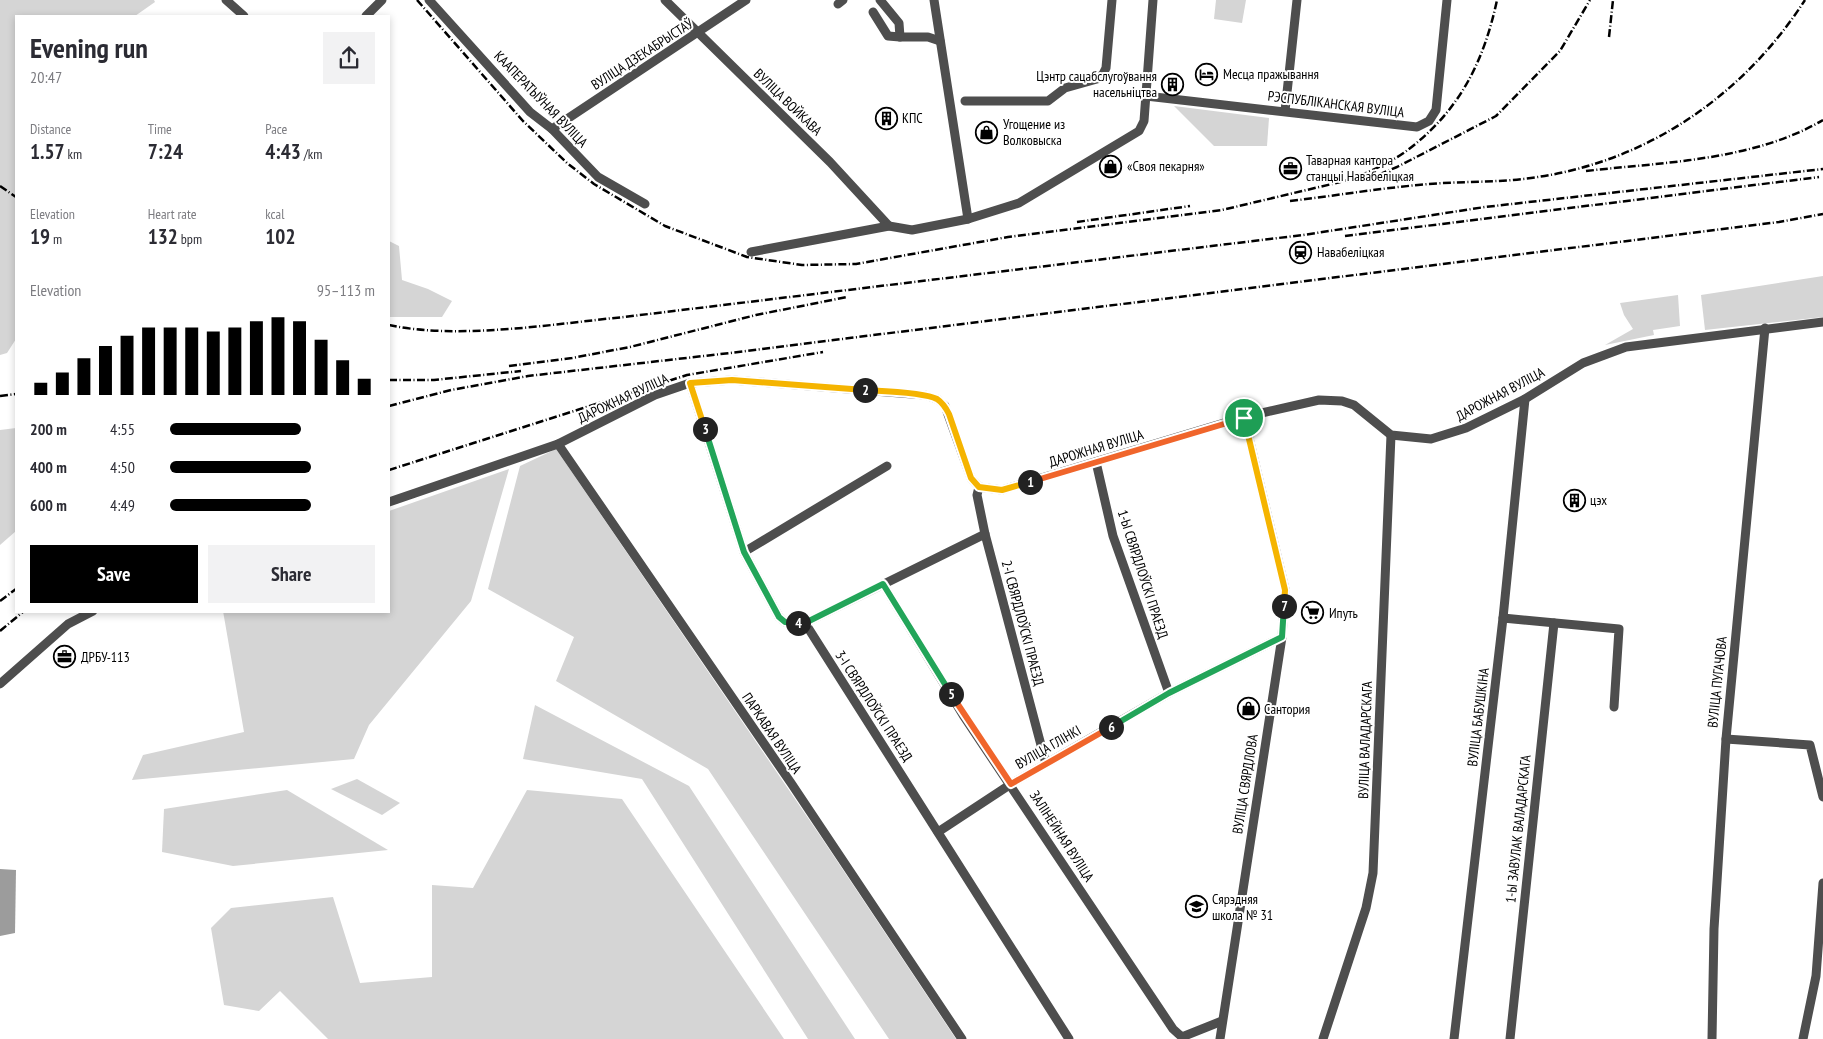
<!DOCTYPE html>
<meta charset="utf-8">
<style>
body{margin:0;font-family:"PT Sans Narrow",sans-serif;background:#f2f2f3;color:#2b2b33;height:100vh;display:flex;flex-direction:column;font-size:19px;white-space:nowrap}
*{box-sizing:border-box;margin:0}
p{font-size:16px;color:#7c7c81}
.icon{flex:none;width:28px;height:28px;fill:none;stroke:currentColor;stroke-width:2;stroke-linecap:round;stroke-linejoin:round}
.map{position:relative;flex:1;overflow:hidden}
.sheet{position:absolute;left:15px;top:15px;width:375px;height:598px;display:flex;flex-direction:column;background:#fff;border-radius:0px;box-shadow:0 2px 8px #0003}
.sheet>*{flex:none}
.pin{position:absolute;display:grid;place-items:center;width:42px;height:42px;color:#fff;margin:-21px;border:2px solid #fff;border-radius:50%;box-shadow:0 1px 5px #0007}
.km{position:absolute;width:25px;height:25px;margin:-12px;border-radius:50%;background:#222;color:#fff;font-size:14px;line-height:25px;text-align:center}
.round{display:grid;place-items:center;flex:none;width:52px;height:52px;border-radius:0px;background:#f2f2f3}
.overview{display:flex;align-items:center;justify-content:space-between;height:85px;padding:0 15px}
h1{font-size:28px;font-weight:700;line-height:38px}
.figures{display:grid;grid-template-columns:repeat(3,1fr);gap:8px;height:85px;padding:5px 15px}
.figures div{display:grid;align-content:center}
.figures b{font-size:21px;font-weight:700}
.figures small{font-size:14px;font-weight:400}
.figures p{font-size:14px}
.chart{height:140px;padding:10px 15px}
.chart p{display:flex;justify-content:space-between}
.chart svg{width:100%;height:90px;margin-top:5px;stroke:#000;stroke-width:6}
.cta{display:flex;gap:10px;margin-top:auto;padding:10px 15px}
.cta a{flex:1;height:58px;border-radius:0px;background:#000;color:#fff;font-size:20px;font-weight:700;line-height:58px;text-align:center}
.cta a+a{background:#f2f2f3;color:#2b2b33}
ul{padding:0 15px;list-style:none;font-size:16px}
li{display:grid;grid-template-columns:80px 60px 1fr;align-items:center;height:38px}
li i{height:12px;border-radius:6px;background:#000}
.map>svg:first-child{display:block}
</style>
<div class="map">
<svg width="1823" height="1039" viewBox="0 0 1823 1039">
<rect width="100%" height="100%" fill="#fff"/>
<g fill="#d5d5d5">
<polygon points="0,0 154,0 155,2 135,16 16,16 16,339 7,353 0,355"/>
<polygon points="1216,0 1246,0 1242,23 1214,19"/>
<polygon points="1174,106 1269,118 1267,146 1214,146"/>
<polygon points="389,241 399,246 402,280 428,289 452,301 442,317 389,317"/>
<polygon points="1823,276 1823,317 1705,330 1701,295"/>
<polygon points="1678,295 1680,326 1653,330 1654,335 1605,345 1633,329 1624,315 1620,303"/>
<polygon points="16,428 16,531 0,545 0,430"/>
<polygon points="556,449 821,837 956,1039 889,1039 708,769 556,681 574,637 488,589 520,466"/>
<polygon points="509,469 471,601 369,725 354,759 132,780 143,755 244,732 223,611 389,611 389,511"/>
<polygon points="535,705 689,786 855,1039 808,1039 642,779 523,759"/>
<polygon points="357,779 400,803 382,815 331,789"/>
<polygon points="287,790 388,850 233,866 162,852 164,809"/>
<polygon points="527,790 622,799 784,1039 328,1039 280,991 259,1011 224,1005 211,928 231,908 333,897 360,983 432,977 432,885 473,888"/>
</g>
<polygon fill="#9c9c9c" points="0,869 16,870 15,933 0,936"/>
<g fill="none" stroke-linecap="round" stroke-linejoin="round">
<g stroke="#4e4e4e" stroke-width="9">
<polyline points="226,0 244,16"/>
<polyline points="429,0 530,112 552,129 598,177 645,204"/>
<polyline points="665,0 830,162 889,226"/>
<polyline points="880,0 899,23 900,37 928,37 940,41"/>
<polyline points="934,0 968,219"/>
<polyline points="838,4 843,0"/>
<polyline points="873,12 888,36 900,37"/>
<polyline points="366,16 382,0"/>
<polyline points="1146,96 1417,127 1429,121 1436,110 1447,0"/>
<polyline points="965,101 1048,101 1065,88 1097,79 1103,74 1106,68 1112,0"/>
<polyline points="1285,111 1297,0"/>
<polyline points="552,129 746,0"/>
<polyline points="751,252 889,226 912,230 968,219 1019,203 1139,131 1144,121 1153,0"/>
<polyline points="690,383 744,552 779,617 785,622 805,623 1069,1039"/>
<polyline points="558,444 791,783 962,1039"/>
<polyline points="1096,462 1113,536 1169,693"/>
<polyline points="979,487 977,495 985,534 1046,764"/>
<polyline points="389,502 558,444 655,395 690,383 732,380 925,395 937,399 945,406 971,478 979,487 1002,490 1244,417 1319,400 1342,401 1354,405 1391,435 1431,439 1466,428 1525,399 1583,363 1626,347 1823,322"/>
<polyline points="744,552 887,466"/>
<polyline points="883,584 963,715 1173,1029 1182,1037 1222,1021"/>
<polyline points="1503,618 1619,629 1614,707"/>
<polyline points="805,623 985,534"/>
<polyline points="0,684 68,624 93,611"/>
<polyline points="1726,739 1810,745 1823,797"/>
<polyline points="938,832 1011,784 1169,693 1282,637"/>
<polyline points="1220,1039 1282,637 1285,589 1244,417"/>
<polyline points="1323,1039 1366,908 1373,873 1391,435"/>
<polyline points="1454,1039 1503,618 1525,399"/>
<polyline points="1510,1039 1554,623"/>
<polyline points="1712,1039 1714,929 1726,739 1765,328"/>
<polyline points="1803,1039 1816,976 1823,883"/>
</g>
<g stroke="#000" stroke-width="2.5" stroke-dasharray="8 2.5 1 2.5" stroke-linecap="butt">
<polyline points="417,0 523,121 567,163 594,184 665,226 747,257 802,265 856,264 1008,237 1222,210 1353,179"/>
<polyline points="1609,37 1613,0"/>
<path d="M1586,171C1664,162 1753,161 1823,120"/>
<polyline points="1366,180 1397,167 1496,116 1560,51 1590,0"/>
<path d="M1347,182C1367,172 1391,163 1409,149C1460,110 1484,61 1497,0"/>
<polyline points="0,186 16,197"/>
<path d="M1290,201C1333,196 1375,189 1418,185C1456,181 1494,183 1531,178C1646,163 1743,96 1805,0"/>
<polyline points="1077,222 1190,206"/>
<polyline points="1345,236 1819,177"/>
<path d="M389,325C458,340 553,324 624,317L1303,235L1485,207L1823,169"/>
<polyline points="509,366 572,358 630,347 756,315 847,297"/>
<polyline points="389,380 434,380 521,371"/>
<polyline points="0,396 16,394"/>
<polyline points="389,406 451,390 528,376 730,353 1779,222 1823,214"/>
<polyline points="389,470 687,375 823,352"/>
<polyline points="0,601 16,589"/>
<polyline points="0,631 24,611"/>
</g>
</g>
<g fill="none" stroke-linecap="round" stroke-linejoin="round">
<defs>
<polyline id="split-1" points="1030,482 1244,418"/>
<path id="split-2" d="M865,390C882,391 924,392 937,399C943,403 946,408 949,414L971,478L979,487L1002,490L1030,482"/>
<polyline id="split-3" points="705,429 690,383 732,380 865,390"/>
<polyline id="split-4" points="705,429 744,552 779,617 785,622 798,623"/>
<polyline id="split-5" points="798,623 805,623 883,584 951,694"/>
<polyline id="split-6" points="951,694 1011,784 1111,727"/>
<polyline id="split-7" points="1111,727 1169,693 1282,637 1284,606"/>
<polyline id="split-8" points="1244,418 1285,590 1284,606"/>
</defs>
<use href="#split-1" stroke="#fff" stroke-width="10"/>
<use href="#split-2" stroke="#fff" stroke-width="10"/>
<use href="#split-3" stroke="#fff" stroke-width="10"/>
<use href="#split-4" stroke="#fff" stroke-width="10"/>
<use href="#split-5" stroke="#fff" stroke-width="10"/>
<use href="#split-6" stroke="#fff" stroke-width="10"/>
<use href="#split-7" stroke="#fff" stroke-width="10"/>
<use href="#split-8" stroke="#fff" stroke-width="10"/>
<use href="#split-1" stroke="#f0652b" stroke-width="6"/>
<use href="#split-2" stroke="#f5b400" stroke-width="6"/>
<use href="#split-3" stroke="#f5b400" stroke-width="6"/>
<use href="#split-4" stroke="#22a559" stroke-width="6"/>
<use href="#split-5" stroke="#22a559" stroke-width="6"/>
<use href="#split-6" stroke="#f0652b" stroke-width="6"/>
<use href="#split-7" stroke="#22a559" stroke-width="6"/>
<use href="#split-8" stroke="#f5b400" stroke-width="6"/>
</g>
<defs>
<symbol id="hotel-ring" viewBox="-11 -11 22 22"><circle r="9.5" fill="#fff" stroke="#000" stroke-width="1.5"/><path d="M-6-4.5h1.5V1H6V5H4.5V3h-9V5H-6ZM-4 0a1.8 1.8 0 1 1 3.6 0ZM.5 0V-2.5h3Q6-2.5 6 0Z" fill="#000"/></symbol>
<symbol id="building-ring" viewBox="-11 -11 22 22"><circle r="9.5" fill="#fff" stroke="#000" stroke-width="1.5"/><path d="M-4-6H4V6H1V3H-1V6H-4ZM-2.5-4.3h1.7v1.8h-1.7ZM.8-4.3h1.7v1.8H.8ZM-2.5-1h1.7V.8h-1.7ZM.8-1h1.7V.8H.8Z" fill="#000"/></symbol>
<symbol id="shop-ring" viewBox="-11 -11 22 22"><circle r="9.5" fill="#fff" stroke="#000" stroke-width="1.5"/><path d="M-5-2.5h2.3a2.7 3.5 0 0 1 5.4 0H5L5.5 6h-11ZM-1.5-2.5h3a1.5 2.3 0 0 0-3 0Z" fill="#000"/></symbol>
<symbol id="office-ring" viewBox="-11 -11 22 22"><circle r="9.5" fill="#fff" stroke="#000" stroke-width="1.5"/><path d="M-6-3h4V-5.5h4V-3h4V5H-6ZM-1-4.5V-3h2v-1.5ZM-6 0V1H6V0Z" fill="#000"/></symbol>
<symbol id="station-ring" viewBox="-11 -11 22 22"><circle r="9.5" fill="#fff" stroke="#000" stroke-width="1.5"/><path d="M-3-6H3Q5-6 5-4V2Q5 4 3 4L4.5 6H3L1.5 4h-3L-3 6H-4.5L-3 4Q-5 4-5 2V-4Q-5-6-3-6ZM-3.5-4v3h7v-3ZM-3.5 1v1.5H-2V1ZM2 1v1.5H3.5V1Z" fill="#000"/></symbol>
<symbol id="supermarket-ring" viewBox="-11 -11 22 22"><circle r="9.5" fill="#fff" stroke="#000" stroke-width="1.5"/><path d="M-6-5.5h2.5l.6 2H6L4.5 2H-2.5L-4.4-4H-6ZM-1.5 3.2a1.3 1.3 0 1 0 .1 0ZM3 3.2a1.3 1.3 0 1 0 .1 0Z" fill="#000"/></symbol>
<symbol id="school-ring" viewBox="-11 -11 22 22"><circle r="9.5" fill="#fff" stroke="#000" stroke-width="1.5"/><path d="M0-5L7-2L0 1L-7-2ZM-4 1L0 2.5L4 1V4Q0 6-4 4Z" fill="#000"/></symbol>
</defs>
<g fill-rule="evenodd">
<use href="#hotel-ring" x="1194" y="62" width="25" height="25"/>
<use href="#building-ring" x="1160" y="72" width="25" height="25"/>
<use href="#building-ring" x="874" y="106" width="25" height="25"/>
<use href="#shop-ring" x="974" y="120" width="25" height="25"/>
<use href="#shop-ring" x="1098" y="154" width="25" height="25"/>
<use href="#office-ring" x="1278" y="156" width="25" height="25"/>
<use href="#station-ring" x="1288" y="240" width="25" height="25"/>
<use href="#building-ring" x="1562" y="488" width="25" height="25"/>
<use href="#supermarket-ring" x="1300" y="600" width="25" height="25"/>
<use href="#office-ring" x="52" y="644" width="25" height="25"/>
<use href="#shop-ring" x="1236" y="696" width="25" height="25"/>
<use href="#school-ring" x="1184" y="894" width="25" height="25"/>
</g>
<g text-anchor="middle" stroke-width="4" stroke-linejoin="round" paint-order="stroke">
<g font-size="14" fill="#000" stroke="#fff">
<text transform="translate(642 54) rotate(-33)" y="5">ВУЛІЦА ДЗЕКАБРЫСТАЎ</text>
<text transform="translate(541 99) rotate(46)" y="5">КААПЕРАТЫЎНАЯ ВУЛІЦА</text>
<text transform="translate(788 102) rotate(44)" y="5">ВУЛІЦА ВОЙКАВА</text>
<text transform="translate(1336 104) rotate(7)" y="5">РЭСПУБЛІКАНСКАЯ ВУЛІЦА</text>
<text transform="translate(1500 394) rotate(-28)" y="5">ДАРОЖНАЯ ВУЛІЦА</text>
<text transform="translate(623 398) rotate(-25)" y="5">ДАРОЖНАЯ ВУЛІЦА</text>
<text transform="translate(1096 448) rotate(-17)" y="5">ДАРОЖНАЯ ВУЛІЦА</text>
<text transform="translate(1143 574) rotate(72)" y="5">1-Ы СВЯРДЛОЎСКІ ПРАЕЗД</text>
<text transform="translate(1023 623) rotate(75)" y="5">2-І СВЯРДЛОЎСКІ ПРАЕЗД</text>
<text transform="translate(1717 682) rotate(-84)" y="5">ВУЛІЦА ПУГАЧОВА</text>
<text transform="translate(874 706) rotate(57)" y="5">3-І СВЯРДЛОЎСКІ ПРАЕЗД</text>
<text transform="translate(1478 717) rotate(-83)" y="5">ВУЛІЦА БАБУШКІНА</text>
<text transform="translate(772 733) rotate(56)" y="5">ПАРКАВАЯ ВУЛІЦА</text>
<text transform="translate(1365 740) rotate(-88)" y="5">ВУЛІЦА ВАЛАДАРСКАГА</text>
<text transform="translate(1048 747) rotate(-30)" y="5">ВУЛІЦА ГЛІНКІ</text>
<text transform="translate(1245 784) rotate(-81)" y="5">ВУЛІЦА СВЯРДЛОВА</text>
<text transform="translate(1518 829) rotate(-84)" y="5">1-Ы ЗАВУЛАК ВАЛАДАРСКАГА</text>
<text transform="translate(1062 836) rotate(57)" y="5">ЗАЛІНЕЙНАЯ ВУЛІЦА</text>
</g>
<g font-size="14" fill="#000" stroke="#fff" text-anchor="start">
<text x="1223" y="79">Месца пражывання</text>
<text x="1157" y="81" text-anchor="end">Цэнтр сацабслугоўвання<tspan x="1157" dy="16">насельніцтва</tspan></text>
<text x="902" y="123">КПС</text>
<text x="1003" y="129">Угощение из<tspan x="1003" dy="16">Волковыска</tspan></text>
<text x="1306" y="165">Таварная кантора<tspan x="1306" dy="16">станцыі Навабеліцкая</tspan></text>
<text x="1127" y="171">«Своя пекарня»</text>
<text x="1317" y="257">Навабеліцкая</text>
<text x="1590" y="505">цэх</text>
<text x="1329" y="618">Ипуть</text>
<text x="81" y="662">ДРБУ-113</text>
<text x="1264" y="714">Сантория</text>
<text x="1212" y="904">Сярэдняя<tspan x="1212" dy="16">школа № 31</tspan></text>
</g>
</g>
</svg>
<div class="pin" style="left:1244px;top:418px;background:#1e9e55"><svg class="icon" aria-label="arrive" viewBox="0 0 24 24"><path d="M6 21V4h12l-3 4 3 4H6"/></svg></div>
<b class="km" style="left:1030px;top:482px">1</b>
<b class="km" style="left:865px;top:390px">2</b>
<b class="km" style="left:705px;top:429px">3</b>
<b class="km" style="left:798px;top:623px">4</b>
<b class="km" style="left:951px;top:694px">5</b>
<b class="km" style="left:1111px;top:727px">6</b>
<b class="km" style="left:1284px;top:606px">7</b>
<section class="sheet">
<div class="overview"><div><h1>Evening run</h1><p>20:47</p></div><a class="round"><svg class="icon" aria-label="share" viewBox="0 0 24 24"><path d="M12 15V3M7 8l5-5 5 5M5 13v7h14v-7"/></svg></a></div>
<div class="figures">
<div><p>Distance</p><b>1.57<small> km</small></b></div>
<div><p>Time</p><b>7:24</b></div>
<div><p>Pace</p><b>4:43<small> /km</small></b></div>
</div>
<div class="figures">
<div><p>Elevation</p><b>19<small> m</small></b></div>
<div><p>Heart rate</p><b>132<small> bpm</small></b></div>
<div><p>kcal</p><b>102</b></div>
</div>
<div class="chart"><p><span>Elevation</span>95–113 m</p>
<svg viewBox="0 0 160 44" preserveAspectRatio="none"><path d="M5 44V38M15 44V33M25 44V26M35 44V20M45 44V15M55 44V11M65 44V11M75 44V11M85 44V13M95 44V11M105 44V8M115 44V6M125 44V8M135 44V17M145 44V27M155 44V36"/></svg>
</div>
<ul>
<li><b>200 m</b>4:55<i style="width:64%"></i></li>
<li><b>400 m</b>4:50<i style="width:69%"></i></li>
<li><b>600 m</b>4:49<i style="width:69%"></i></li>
</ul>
<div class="cta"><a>Save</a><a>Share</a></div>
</section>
</div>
